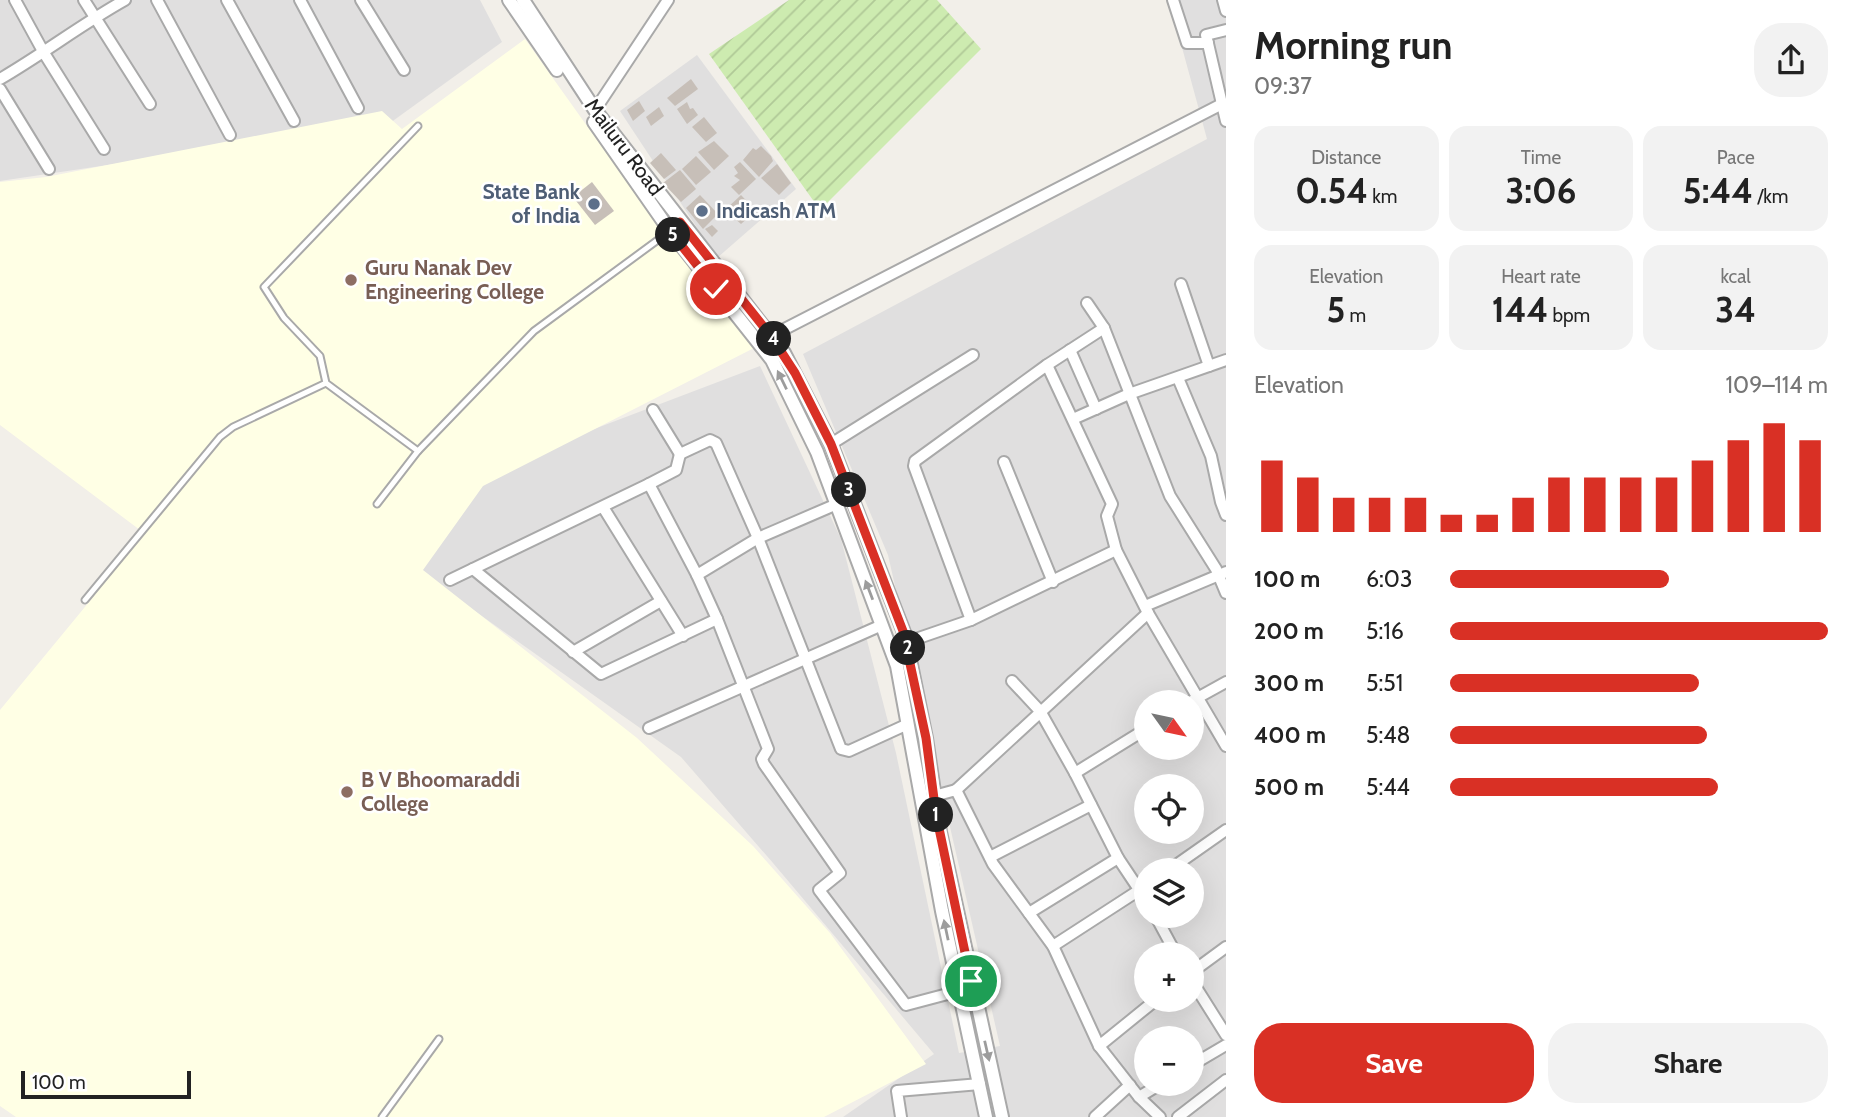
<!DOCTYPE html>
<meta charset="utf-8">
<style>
body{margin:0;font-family:Cabin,sans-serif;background:#f2f2f2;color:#222;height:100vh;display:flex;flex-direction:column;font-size:26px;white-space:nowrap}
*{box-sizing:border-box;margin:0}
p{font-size:23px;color:#767676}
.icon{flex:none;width:38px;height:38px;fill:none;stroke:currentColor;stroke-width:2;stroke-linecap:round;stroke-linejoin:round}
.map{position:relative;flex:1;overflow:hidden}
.panel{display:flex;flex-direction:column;background:#fff;width:630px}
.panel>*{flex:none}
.needle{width:46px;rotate:123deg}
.tools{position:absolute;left:1134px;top:690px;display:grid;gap:14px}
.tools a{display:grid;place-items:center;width:70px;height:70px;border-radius:50%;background:#fff;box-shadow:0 7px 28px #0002;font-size:35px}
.scale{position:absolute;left:21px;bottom:18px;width:170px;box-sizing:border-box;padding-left:7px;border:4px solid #222;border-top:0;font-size:19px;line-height:24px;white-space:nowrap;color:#222;-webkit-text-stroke:5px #fff;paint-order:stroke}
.pin{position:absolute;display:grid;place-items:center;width:60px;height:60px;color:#fff;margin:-30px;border:4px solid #fff;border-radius:50%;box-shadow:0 2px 7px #0007}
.km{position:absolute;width:35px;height:35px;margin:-18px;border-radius:50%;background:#222;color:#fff;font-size:19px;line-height:35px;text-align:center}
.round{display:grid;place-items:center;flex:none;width:74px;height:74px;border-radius:28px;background:#f2f2f2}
.summary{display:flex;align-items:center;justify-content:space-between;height:119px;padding:0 28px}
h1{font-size:38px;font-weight:700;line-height:52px}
.stats{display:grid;grid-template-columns:repeat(3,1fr);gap:10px;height:119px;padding:7px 28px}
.stats div{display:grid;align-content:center;border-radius:18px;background:#f2f2f2;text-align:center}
.stats b{font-size:35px;font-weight:700}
.stats small{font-size:19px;font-weight:400}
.stats p{font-size:19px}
.chart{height:196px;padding:14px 28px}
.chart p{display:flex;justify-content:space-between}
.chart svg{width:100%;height:126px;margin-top:7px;stroke:#d93025;stroke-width:6}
.cta{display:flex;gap:14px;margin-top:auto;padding:14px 28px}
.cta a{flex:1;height:80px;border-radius:28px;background:#d93025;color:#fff;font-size:28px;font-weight:700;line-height:80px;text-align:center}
.cta a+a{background:#f2f2f2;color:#222}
ul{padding:0 28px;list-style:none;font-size:23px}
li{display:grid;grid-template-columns:112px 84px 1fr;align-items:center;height:52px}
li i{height:18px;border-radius:9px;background:#d93025}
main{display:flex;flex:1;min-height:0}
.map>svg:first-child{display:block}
</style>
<main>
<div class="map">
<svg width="1226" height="1117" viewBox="0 0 1226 1117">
<defs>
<pattern id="garden-furrows" width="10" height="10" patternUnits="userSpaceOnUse" patternTransform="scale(1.75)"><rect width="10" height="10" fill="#cdebb0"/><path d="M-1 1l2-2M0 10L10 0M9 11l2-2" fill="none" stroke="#b0c997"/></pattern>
</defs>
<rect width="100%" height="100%" fill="#f2efe9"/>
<g fill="#e0dfdf" fill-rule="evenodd">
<polygon points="0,0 480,0 502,42 390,123 0,181"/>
<path d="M1169,0H1226V1117H843L934,1054L773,863L681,757L349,522L760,366L841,539L896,753L959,1053L1000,1046L888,555L803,354L1207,139ZM1146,702H1192V747H1146ZM1146,786H1192V831H1146ZM1146,870H1192V915H1146ZM1146,954H1192V999H1146ZM1146,1038H1192V1083H1146Z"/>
<polygon points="697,55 796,189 717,258 620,111"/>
</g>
<polygon fill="#ffffe5" points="525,39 649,213 754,348 483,486 423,570 637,738 753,846 830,933 926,1064 824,1117 16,1117 0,1106 0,710 94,596 140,530 0,425 0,182 46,177 382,111 402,129"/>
<polygon fill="url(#garden-furrows)" points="789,0 937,0 981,49 820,210 709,54"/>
<g fill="#c7bfb8">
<polygon points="691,79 698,89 675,106 667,98"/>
<polygon points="639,101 645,111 633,121 627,110"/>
<polygon points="687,102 690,109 693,108 698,115 687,124 677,109"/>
<polygon points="659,107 664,116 651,126 646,117"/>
<polygon points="704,117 717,133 706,142 692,127"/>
<polygon points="714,141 729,156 714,170 698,152"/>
<polygon points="761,146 771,156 773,161 759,177 743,160 753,148 756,150"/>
<polygon points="661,153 676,170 664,179 650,163"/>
<polygon points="696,156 711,172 696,185 682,169"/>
<polygon points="740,162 756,179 739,195 731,187 740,180 734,176 738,173 734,167"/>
<polygon points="777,164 791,183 779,195 761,178"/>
<polygon points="680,170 696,189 681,202 663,183"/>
<polygon points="592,182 614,211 595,225 573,197"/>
<polygon points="700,195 718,214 703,229 686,208"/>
<polygon points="741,195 756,211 741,224 725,210"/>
<polygon points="712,225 718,231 712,237 705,229"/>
</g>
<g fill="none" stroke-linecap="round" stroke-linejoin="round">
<defs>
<g id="service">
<polyline points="418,451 326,383 320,356 284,318 264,287 418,126"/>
<polyline points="377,504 418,451 534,331 670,231"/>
<polyline points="85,600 220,437 233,427 326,383"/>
<polyline points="382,1117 439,1039"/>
</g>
<g id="minor">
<polyline points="15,0 44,53 104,149"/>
<polyline points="84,0 150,104"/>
<polyline points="157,0 230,135"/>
<polyline points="227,0 294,121"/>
<polyline points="300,0 358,108"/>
<polyline points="361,0 404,70"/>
<polyline points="1173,0 1187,43 1208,43"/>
<polyline points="1223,0 1226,11"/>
<polyline points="1226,30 1206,35 1226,121"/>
<path d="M0,79C43,54 82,24 125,0"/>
<polyline points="0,89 49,169"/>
<polyline points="595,110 668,0"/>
<polyline points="1181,284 1209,366"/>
<polyline points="1087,303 1104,328 1170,496 1216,569 1226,593"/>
<polyline points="771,336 1222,104"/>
<polyline points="1070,350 1096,409"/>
<polyline points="1047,365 1112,504 1107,516 1116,550 1148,613 1226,746"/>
<polyline points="1178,378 1211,456 1221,502 1226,515"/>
<polyline points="653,410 680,454 710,440 716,443 758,538 841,749 849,751 908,724"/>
<polyline points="1073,419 1129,394 1226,360"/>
<polyline points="831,444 973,355"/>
<polyline points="680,454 676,470 649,484 697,575"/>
<polyline points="1004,462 1053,582"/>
<polyline points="837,504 758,538 697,575 717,619 768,749 762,759 764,764 840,873 819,890 906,1005 959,991"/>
<polyline points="603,507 683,636"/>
<polyline points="473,569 601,674 717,619"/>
<polyline points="450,580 649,484"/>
<polyline points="1145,606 1226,572"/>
<polyline points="971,620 914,466 915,461 1047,365 1104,328"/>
<polyline points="907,642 971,620 1116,550"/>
<polyline points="573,652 661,601"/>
<polyline points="1012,681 1040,711 1075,773 1118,858 1146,900"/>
<polyline points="1190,702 1226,682"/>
<polyline points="649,728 882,625"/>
<polyline points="1075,773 1146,729"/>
<polyline points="956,790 1148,613"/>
<polyline points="934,796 956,790 993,864 1053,946 1099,1046 1139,1097 1160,1117"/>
<polyline points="990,857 1091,805"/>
<polyline points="1169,870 1226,830"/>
<polyline points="1029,913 1118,858"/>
<polyline points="1155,915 1176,954"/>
<polyline points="1053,946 1144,887"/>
<polyline points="1192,972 1226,947"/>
<polyline points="1192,981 1226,1035"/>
<polyline points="1099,1046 1157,999"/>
<polyline points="1192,1065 1226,1045"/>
<polyline points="1139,1097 1162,1083"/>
<polyline points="901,1117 897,1091 980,1084"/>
<polyline points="1095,1117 1130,1085"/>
<polyline points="1178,1117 1226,1080"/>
</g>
<g id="tertiary">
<polyline points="509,0 557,70"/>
<polyline points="523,0 595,110 784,353 831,444 905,635 926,738 940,832 1002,1117"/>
<polyline points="594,122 670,231 772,360 817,452 897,666 942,911 986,1117"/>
</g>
</defs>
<use href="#service" stroke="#a9a9a9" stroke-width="9"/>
<use href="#minor" stroke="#a9a9a9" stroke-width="14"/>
<use href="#tertiary" stroke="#a9a9a9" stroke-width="16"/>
<use href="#service" stroke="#fff" stroke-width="5"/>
<use href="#minor" stroke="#fff" stroke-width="10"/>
<use href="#tertiary" stroke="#fff" stroke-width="12"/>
</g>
<defs><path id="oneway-solid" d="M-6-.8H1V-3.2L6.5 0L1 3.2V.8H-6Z" transform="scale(1.75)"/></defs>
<g fill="#9c9c9c">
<use href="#oneway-solid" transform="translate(782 380) rotate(-116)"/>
<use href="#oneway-solid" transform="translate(869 590) rotate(-111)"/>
<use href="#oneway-solid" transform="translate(946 930) rotate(-102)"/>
<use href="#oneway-solid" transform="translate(987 1051) rotate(77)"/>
</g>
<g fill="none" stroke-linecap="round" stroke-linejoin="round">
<defs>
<polyline id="route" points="716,289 670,231 680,222 771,336 795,373 831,444 903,631 926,738 936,814 971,981"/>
</defs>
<use href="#route" stroke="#fff" stroke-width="14"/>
<use href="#route" stroke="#d93025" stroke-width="9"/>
</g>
<g fill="#5c6f8a" stroke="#fff" stroke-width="2.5">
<circle cx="594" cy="204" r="7"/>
<circle cx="702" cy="211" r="7"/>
</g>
<g fill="#8d6e63" stroke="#fff" stroke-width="2.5">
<circle cx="351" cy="280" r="7"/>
<circle cx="347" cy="792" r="7"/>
</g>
<g text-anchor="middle" stroke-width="5" stroke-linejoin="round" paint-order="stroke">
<g font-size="21" fill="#222" stroke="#fff">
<text transform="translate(624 147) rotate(53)" y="7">Mailuru Road</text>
</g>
<g font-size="21" font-weight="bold" fill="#4e5e75" stroke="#fff" text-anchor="end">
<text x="580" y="199">State Bank<tspan x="580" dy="24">of India</tspan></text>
<text x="716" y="218" text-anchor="start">Indicash ATM</text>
</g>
<g font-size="21" font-weight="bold" fill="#785e54" stroke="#fff" text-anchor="start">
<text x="365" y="275">Guru Nanak Dev<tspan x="365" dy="24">Engineering College</tspan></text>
<text x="361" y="787">B V Bhoomaraddi<tspan x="361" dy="24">College</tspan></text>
</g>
</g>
</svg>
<div class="tools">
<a><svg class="needle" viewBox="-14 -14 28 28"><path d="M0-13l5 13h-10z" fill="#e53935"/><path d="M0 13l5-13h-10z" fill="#767676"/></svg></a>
<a><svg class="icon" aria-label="locate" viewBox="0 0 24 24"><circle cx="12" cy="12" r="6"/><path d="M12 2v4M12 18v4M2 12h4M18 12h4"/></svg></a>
<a><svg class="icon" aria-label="layers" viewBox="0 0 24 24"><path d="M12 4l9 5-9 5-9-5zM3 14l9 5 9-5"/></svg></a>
<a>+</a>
<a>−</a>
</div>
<div class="scale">100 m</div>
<div class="pin" style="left:971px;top:981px;background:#1e9e55"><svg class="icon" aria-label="arrive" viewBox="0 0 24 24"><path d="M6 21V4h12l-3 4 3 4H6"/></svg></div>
<div class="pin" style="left:716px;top:289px;background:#d93025"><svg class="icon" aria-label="check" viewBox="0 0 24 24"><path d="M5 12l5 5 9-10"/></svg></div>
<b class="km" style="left:936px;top:815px">1</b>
<b class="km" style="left:908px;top:648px">2</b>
<b class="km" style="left:849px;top:490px">3</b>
<b class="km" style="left:774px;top:339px">4</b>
<b class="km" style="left:673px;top:235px">5</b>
</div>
<section class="panel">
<div class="summary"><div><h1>Morning run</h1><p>09:37</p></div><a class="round"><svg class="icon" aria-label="share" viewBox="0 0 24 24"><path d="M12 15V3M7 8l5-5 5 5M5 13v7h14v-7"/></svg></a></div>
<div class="stats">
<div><p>Distance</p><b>0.54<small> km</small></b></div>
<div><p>Time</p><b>3:06</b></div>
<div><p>Pace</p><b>5:44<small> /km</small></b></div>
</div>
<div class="stats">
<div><p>Elevation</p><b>5<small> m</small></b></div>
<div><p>Heart rate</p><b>144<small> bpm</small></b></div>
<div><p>kcal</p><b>34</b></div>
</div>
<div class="chart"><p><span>Elevation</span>109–114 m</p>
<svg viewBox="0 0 160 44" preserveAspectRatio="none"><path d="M5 44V19M15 44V25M25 44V32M35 44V32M45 44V32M55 44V38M65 44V38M75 44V32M85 44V25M95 44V25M105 44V25M115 44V25M125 44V19M135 44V12M145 44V6M155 44V12"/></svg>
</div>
<ul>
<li><b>100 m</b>6:03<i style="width:58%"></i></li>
<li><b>200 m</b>5:16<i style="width:100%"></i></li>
<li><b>300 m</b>5:51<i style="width:66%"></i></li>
<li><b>400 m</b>5:48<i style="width:68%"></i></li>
<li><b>500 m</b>5:44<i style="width:71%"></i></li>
</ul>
<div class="cta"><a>Save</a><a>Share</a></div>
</section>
</main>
